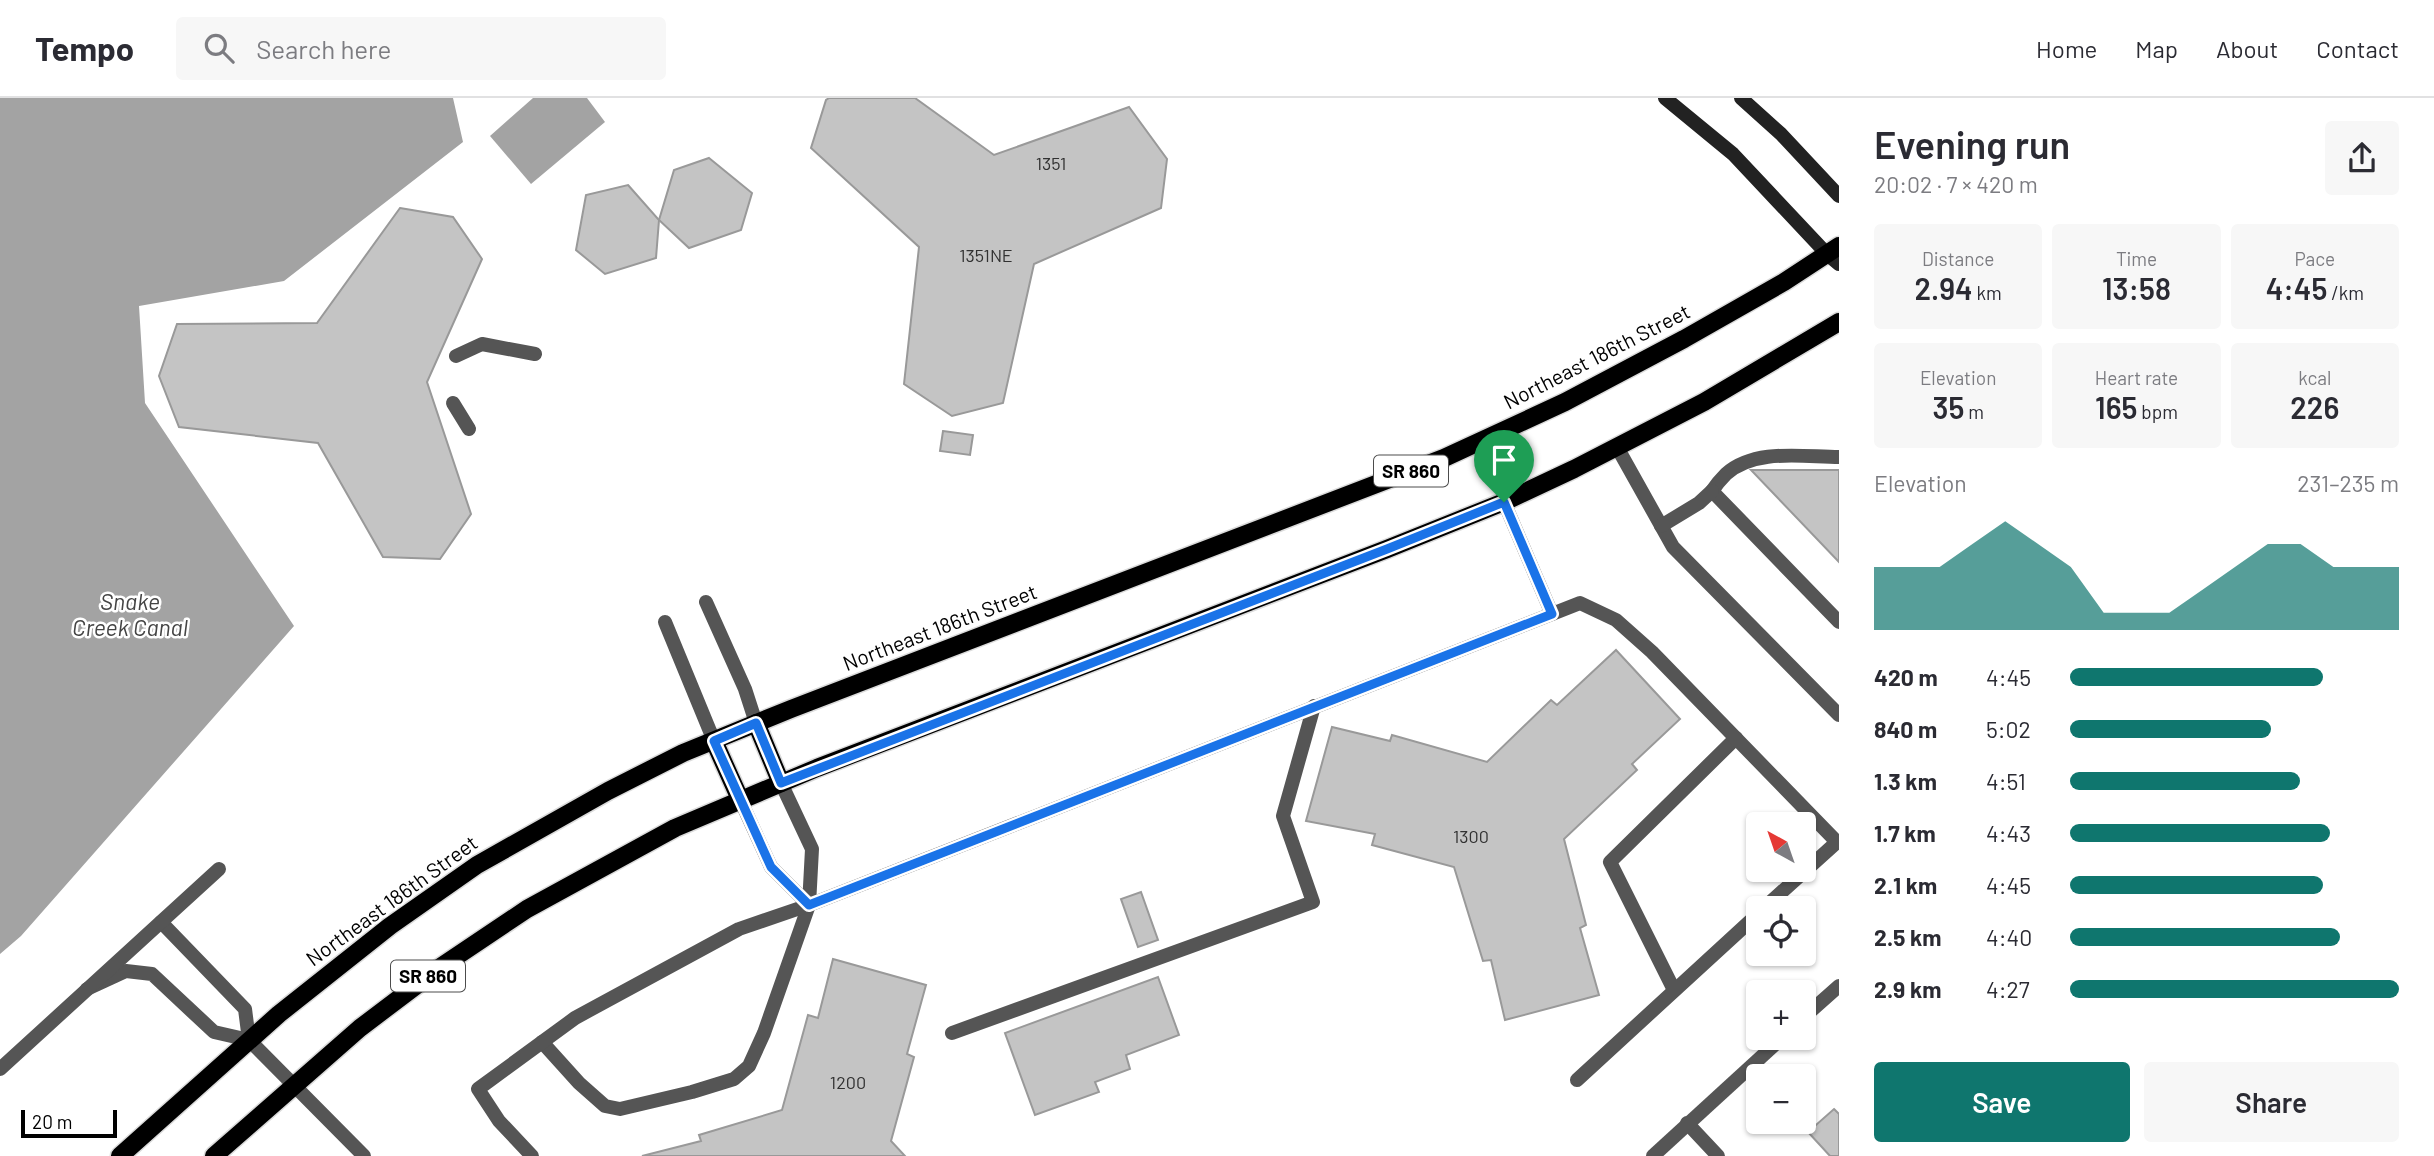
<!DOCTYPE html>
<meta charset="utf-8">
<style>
body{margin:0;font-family:Barlow,sans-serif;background:#f7f7f7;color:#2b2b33;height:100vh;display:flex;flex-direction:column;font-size:26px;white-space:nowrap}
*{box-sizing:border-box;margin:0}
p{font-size:23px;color:#7c7c81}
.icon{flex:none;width:38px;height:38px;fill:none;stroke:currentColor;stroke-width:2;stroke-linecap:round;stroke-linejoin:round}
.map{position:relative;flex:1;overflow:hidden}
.sheet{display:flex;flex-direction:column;background:#fff;width:595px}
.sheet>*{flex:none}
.needle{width:46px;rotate:320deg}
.buttons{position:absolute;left:1746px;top:714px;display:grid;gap:14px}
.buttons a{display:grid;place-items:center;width:70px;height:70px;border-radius:7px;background:#fff;box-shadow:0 2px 5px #0004;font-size:35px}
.scale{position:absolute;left:21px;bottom:18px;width:96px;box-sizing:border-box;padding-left:7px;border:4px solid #000;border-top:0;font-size:19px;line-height:24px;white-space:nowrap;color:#000;-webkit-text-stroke:5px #fff;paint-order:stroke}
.pin{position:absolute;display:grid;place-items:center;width:60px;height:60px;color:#fff;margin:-72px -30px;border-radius:50% 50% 50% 0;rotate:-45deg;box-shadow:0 0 7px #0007}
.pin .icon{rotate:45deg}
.round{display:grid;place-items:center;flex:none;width:74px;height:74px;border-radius:7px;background:#f7f7f7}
.overview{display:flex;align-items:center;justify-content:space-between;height:119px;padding:0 35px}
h1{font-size:38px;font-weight:600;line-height:52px}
.figures{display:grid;grid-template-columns:repeat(3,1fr);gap:10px;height:119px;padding:7px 35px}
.figures div{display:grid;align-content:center;border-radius:7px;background:#f7f7f7;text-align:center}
.figures b{font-size:30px;font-weight:600}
.figures small{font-size:19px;font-weight:400}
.figures p{font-size:19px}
.chart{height:196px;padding:14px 35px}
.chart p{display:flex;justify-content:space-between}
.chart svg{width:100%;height:126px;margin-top:7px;fill:#0f766e;opacity:.7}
.primary-button{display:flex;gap:14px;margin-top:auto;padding:14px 35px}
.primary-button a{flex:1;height:80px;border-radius:7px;background:#0f766e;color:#fff;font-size:28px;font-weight:600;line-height:80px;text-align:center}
.primary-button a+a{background:#f7f7f7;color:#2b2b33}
ul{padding:0 35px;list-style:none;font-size:23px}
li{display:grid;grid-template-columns:112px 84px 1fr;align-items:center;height:52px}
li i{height:18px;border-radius:9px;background:#0f766e}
header{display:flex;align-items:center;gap:42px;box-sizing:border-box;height:98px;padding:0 35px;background:#fff;border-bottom:2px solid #e1e1e2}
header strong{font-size:33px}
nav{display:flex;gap:38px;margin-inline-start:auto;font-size:24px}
.search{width:490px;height:63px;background:#f7f7f7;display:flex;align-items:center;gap:18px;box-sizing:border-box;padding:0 24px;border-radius:7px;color:#7c7c81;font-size:26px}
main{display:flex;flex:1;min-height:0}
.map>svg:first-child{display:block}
</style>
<header>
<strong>Tempo</strong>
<div class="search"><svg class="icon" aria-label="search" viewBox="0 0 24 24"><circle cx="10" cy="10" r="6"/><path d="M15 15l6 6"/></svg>Search here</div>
<nav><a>Home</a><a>Map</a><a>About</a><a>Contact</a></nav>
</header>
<main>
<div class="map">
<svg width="1839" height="1058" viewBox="0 0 1839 1058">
<rect width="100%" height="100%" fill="#fff"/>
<g fill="#a3a3a3">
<polygon points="0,0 453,0 463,44 284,183 139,208 145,305 294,528 21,838 0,856"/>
<polygon points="533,0 587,0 605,24 531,86 490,38"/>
</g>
<g fill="#c4c4c4" stroke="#999" stroke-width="2">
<polygon points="829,0 915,0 994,57 1129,9 1167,61 1161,110 1034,166 1003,305 952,318 904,286 919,149 811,50 826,2"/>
<polygon points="709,60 752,95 741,132 689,150 659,122 674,72"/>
<polygon points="628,87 659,122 656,160 605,176 576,152 586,97"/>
<polygon points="400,110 453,119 482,161 427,284 471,416 440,461 383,459 318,345 179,329 159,278 177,226 317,225"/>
<polygon points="943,333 973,337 970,357 940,353"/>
<polygon points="1751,372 1839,372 1839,464"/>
<polygon points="1616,552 1680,621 1632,666 1637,672 1564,741 1586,827 1580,830 1599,897 1505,922 1491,862 1483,863 1454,769 1372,747 1375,736 1306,723 1332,629 1390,643 1392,637 1487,664 1551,602 1557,607"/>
<polygon points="1141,794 1158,842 1138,849 1121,801"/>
<polygon points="833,861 926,887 907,956 914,959 891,1043 905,1058 642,1058 701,1043 699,1037 782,1012 808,917 818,920"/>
<polygon points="1158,879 1179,937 1126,957 1130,971 1095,984 1099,994 1035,1017 1005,935"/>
<polygon points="1834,1011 1839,1016 1839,1058 1830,1058 1808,1034"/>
</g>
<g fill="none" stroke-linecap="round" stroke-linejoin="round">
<defs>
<g id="primary">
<polyline points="756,625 781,685"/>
<polyline points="714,643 740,701"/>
<polyline points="120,1058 279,916 390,828 477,767 608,693 683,655 791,611 1444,360 1565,304 1684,241 1784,184 1839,148"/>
<polyline points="214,1058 360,930 442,868 527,811 675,730 817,670 1387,451 1504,404 1574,371 1704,304 1839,224"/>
</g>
</defs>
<use href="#primary" stroke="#dbdbdb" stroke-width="21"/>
<g stroke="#555" stroke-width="14">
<polyline points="456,258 482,246 535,256"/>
<polyline points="453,305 469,331"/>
<polyline points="1617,349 1673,449 1839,617"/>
<path d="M1839,359C1803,359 1755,350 1726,376C1721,381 1716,387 1712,393L1839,524"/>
<polyline points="1504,404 1552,516"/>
<polyline points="1661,428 1699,405 1712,393"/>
<polyline points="706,504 745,591 756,625"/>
<polyline points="665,524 714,643"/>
<polyline points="740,701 771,769 809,807"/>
<polyline points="87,891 126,873 152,876 214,934 249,942 245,911 161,824"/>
<polyline points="1674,892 1610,764 1736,640"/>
<polyline points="952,935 1313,804 1283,718 1314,608"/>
<polyline points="542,944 579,985 605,1008 620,1011 692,994 734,981 749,968 764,935 809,807 812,751 781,685"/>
<polyline points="0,971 219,771"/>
<polyline points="1577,982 1759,815"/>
<polyline points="532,1058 499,1023 478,991 575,920 739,831 809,807 1580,505 1616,522 1652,554 1837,744 1764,810"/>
</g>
<g stroke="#555" stroke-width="14">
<polyline points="1804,919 1839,888"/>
<polyline points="249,942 364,1058"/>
<polyline points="1687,1025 1718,1058"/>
<polyline points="1653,1058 1782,940"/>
</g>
<g stroke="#222" stroke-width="14">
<polyline points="1665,0 1733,56 1827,156 1839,166"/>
<polyline points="1741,0 1781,36 1839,98"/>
</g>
<use href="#primary" stroke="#000" stroke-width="18"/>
</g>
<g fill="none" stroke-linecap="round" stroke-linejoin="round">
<defs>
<polygon id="route" points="1504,404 1552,516 809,807 771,769 714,643 756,625 781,685 1387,451"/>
</defs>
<use href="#route" stroke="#fff" stroke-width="14"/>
<use href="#route" stroke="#1a73e8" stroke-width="9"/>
</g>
<g text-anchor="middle" stroke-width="5" stroke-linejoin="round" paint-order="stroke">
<g font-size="18" fill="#313131">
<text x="1051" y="72">1351</text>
<text x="986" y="164">1351NE</text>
<text x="1471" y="745">1300</text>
<text x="848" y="991">1200</text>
</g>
<g fill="#fff" stroke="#4c4c4c" stroke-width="2">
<rect x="1374" y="357.5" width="74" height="31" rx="5"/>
<rect x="391" y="862.5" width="74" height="31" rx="5"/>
</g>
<g font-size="19" font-weight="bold" fill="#000">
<text x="1411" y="380">SR 860</text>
<text x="428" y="885">SR 860</text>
</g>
<g font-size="21" fill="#000" stroke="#fff">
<text transform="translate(1597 259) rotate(-27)" y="7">Northeast 186th Street</text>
<text transform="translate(940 530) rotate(-21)" y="7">Northeast 186th Street</text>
<text transform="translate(392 803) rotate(-36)" y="7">Northeast 186th Street</text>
</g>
<g font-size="23" font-style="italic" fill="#444" stroke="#fff">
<text x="130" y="512">Snake<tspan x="130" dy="26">Creek Canal</tspan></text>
</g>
</g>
</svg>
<div class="buttons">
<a><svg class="needle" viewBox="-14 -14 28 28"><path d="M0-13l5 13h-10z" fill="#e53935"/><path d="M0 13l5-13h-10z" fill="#7c7c81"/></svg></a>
<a><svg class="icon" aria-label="locate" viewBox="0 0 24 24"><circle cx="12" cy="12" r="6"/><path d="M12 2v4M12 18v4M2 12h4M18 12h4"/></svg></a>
<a>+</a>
<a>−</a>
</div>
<div class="scale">20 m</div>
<div class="pin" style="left:1504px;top:404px;background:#1e9e55"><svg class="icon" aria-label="arrive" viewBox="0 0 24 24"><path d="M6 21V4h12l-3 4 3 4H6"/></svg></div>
</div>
<section class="sheet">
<div class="overview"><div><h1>Evening run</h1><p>20:02 · 7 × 420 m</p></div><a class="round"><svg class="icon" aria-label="share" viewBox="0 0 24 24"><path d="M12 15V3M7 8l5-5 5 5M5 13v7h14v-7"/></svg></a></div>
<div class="figures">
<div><p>Distance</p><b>2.94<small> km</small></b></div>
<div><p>Time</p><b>13:58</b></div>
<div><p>Pace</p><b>4:45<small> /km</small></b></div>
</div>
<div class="figures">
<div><p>Elevation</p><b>35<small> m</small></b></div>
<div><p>Heart rate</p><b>165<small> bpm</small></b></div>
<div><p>kcal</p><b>226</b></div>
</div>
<div class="chart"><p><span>Elevation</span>231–235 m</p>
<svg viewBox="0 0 160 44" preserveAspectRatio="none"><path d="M0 44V22L10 22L20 22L30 14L40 6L50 14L60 22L70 38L80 38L90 38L100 30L110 22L120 14L130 14L140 22L150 22L160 22V44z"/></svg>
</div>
<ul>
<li><b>420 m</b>4:45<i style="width:77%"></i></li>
<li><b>840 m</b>5:02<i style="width:61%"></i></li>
<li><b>1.3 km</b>4:51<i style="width:70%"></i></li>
<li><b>1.7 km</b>4:43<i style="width:79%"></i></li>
<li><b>2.1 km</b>4:45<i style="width:77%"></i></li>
<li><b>2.5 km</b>4:40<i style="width:82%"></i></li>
<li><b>2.9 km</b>4:27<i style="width:100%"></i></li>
</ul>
<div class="primary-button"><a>Save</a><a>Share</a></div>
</section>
</main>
